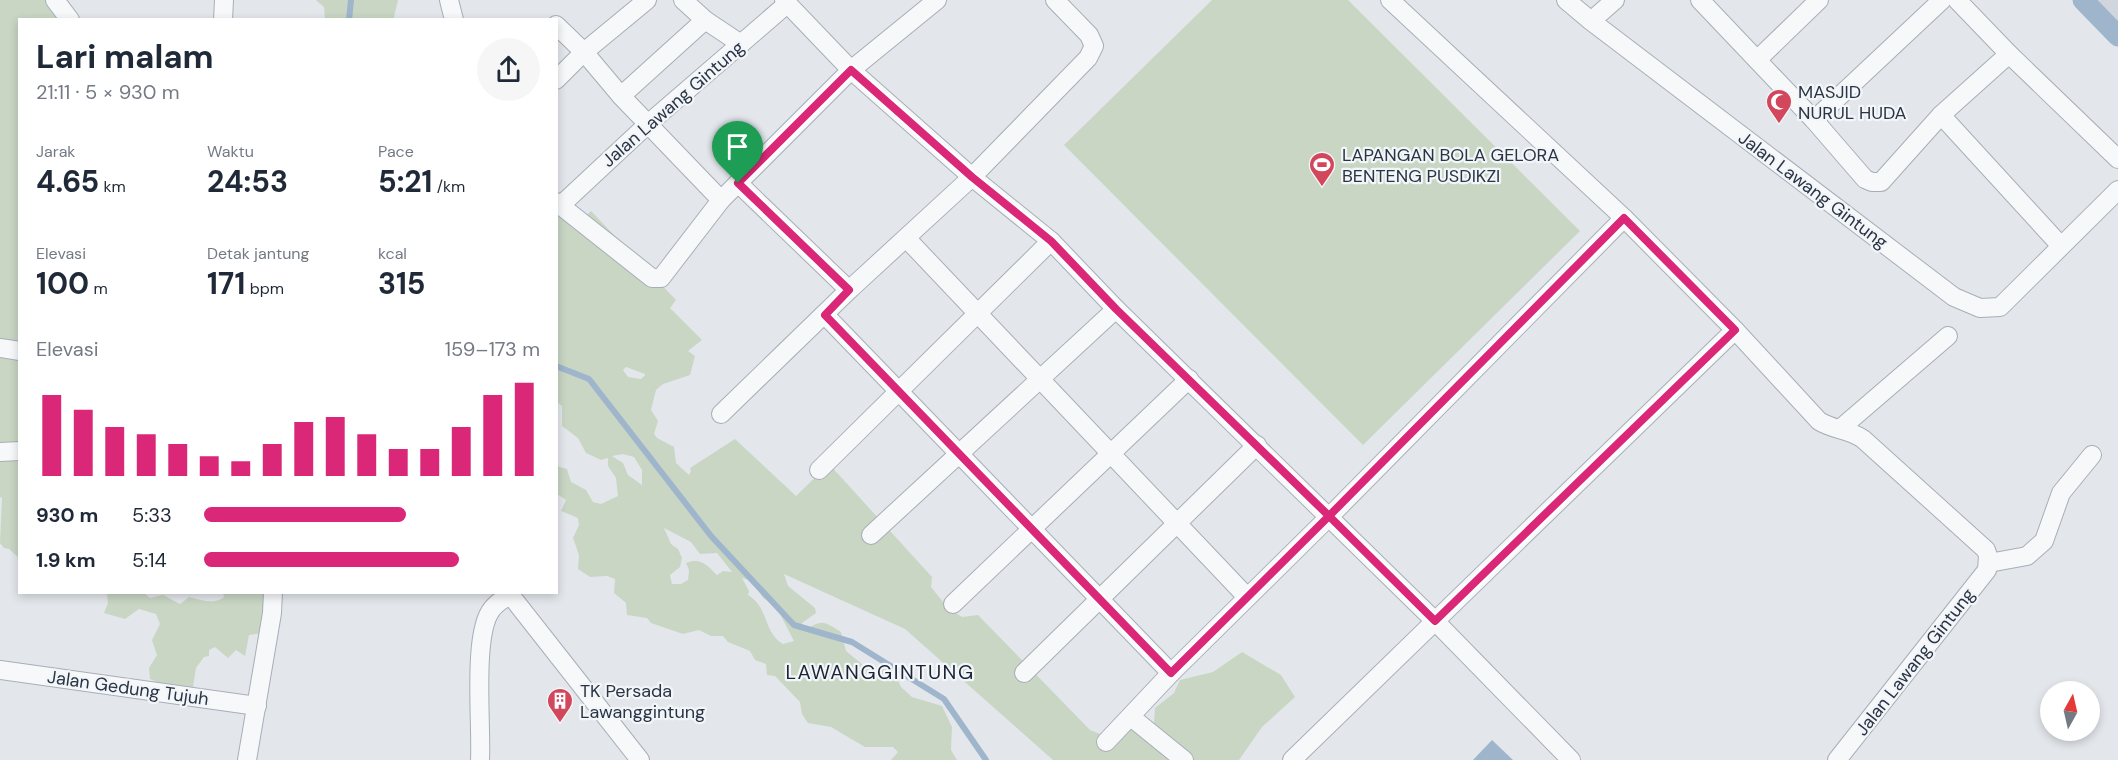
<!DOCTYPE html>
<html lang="id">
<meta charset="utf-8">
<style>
body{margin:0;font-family:"DM Sans",sans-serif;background:#f6f6f7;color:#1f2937;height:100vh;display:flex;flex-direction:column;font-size:22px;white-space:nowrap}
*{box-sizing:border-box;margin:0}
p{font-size:20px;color:#747a83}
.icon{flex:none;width:33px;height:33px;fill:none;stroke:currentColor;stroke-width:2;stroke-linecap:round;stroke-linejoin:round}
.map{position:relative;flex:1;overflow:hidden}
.side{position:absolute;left:18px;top:18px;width:540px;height:576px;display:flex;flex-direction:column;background:#fff;border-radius:0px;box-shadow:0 3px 9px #0003}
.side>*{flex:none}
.needle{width:39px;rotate:8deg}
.buttons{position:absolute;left:2040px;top:681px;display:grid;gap:12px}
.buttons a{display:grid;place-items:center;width:60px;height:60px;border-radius:50%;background:#fff;box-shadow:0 3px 9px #0003;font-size:30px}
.pin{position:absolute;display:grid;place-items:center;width:51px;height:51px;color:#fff;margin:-62px -26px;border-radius:50% 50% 50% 0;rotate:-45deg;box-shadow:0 0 6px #0007}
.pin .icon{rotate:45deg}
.round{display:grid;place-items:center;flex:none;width:63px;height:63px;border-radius:32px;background:#f6f6f7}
.overview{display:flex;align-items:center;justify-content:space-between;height:102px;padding:0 18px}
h1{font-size:33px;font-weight:700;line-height:45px}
.figures{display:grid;grid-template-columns:repeat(3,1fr);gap:9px;height:102px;padding:6px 18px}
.figures div{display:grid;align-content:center}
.figures b{font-size:30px;font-weight:700}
.figures small{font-size:16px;font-weight:400}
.figures p{font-size:16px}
.chart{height:168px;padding:12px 18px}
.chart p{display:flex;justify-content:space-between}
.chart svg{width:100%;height:108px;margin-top:6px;stroke:#db2777;stroke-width:6}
ul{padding:0 18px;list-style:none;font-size:20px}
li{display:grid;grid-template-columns:96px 72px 1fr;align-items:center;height:45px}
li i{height:15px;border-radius:8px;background:#db2777}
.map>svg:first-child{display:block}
</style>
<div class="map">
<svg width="2118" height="760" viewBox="0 0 2118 760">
<rect width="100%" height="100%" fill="#e3e7ec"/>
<polygon fill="#d1d6de" points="2097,0 2118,0 2118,23"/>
<g fill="#c9d6c4" fill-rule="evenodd">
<polygon points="0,0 50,0 68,19 20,20 19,558 9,549 4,548 0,543 2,498 0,497"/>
<polygon points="316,0 398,0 394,17 395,19 325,20 324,7"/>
<polygon points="1212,0 1348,0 1580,231 1363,445 1064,145"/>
<path d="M557,202L578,223L591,211L676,300L670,308L702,340L688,351L695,356L690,375L663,384L656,390L651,410L658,421L654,434L657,438L674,447L676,463L689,475L691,471L690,468L735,439L796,496L829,464L932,577L931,587L948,608L962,617L978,615L1090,730L1100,734L1112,731L1121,717L1153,737L1155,708L1174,693L1180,680L1213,672L1242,652L1281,675L1295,697L1262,727L1239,760H1053L905,629L784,574L788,586L815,608L816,613L802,623L803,631C823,620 821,620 841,632L846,651L869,670L882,665L895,674L901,687L912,697L942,706L952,727L951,750L957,760H891L898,752L893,747H865L831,727L808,723L802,714L800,702L775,676L767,675L766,664L755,660L750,651L728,642L723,636H711L699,630L683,634L651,623L647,618L627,615L626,603L614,593L615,579L607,576L590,577L578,569L579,555L573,538L579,525L578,518L561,511L566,500L557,494V466L567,469L571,482L586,490L593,502L601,504L618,496L616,478L608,466V458L601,460L586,453L578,438L562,426V406L557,402ZM626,367L645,374V375L641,379L628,377L623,370ZM623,454L634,457L642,470V485L628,475L623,463L612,456ZM664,528L691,542L700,554L717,553L732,572L723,571L717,575C707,565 701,557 686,563L689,570L688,580L681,584H672L670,575L680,567L682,558L678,549L671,544ZM742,578L752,581L763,598L776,606L794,641L783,644C763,632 769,607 748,595L749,591Z"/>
<path d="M107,593H144L150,598L163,595L180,604L189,597C201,600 215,605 224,597L223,593H278L271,632L249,635L245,656L236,650L228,658L215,647L209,650V656L204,657L196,668L192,693L171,688L150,679L149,668L157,655L152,640L160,624L156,614L139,609L125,619L104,613L108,603Z"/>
</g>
<polygon fill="#9eb5cc" points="1492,740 1513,760 1473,760"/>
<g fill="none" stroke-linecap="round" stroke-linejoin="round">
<g stroke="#9eb5cc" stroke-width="6">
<polyline points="349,20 351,0"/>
<polyline points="556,366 589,379 711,536 794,625 852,642 944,699 986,760"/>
</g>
<polyline stroke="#9eb5cc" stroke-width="21" points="2083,0 2118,36"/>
<defs>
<g id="street">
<polyline points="55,0 70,20"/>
<polyline points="449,0 454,20"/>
<polyline points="683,0 705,20 741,44"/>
<polyline points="784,0 851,70 972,177 1051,241 1116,309 1435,621 1571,760"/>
<path d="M1390,0L1624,218L1735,330L1819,421C1833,430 1849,429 1863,439L1986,550L1988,556L1987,570L1837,760"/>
<polyline points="1566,0 1591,21 1954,297 1980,308 2000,307 2118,190"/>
<polyline points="1700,0 1814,120 1865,179 1872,182 1881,182 1941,115 2009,54"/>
<polyline points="1957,0 2009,54 2118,159"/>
<polyline points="223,20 224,0"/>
<polyline points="1591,21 1615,0"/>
<polyline points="556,25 584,52 621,96 721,200"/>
<polyline points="1757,60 1819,0"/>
<polyline points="556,80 584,52 647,0"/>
<polyline points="621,96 705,20"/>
<polyline points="1941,115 2061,246"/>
<polyline points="1814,120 1942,0"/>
<polyline points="738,183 849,290"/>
<polyline points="556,202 652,278 661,278 721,200 851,70 937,0"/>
<polyline points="560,206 649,123 787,4"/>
<polyline points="907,239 1247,597"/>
<polyline points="825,315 1171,673"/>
<polyline points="0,348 20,351"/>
<polyline points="721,414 849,290 972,177 1088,58 1094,46 1089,35 1055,0"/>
<polyline points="1841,428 1948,336"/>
<polyline points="0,452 20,451"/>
<polyline points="819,470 1051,241"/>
<polyline points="871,535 1116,309"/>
<polyline points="1989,563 2027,556 2044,541 2061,493 2092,455"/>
<polyline points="508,592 640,760"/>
<polyline points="953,604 1189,379"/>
<polyline points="0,670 257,706"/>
<polyline points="1024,673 1257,445"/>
<polyline points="1131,717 1184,760"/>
<polyline points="1106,742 1171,673 1330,516 1624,218"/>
<polyline points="247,760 272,613 273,592"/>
<path d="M480,760C482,726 472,633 492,609C496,603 504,599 510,594"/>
<polyline points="1292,760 1735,330"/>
</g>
</defs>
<use href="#street" stroke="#a8aeb7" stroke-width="20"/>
<use href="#street" stroke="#f6f8fa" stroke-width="18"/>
</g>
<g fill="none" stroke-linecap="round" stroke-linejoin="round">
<defs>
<polyline id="route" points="738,183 849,290 825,315 1171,673 1329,516 1435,621 1735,330 1624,218 1329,516 1116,309 1051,241 972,177 851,70 738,183"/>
</defs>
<use href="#route" stroke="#fff" stroke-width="12"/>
<use href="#route" stroke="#db2777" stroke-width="8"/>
</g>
<defs>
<symbol id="mosque-pin" viewBox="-11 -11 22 30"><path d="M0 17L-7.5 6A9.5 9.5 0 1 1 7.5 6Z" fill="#d3475d" stroke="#f3f6f9"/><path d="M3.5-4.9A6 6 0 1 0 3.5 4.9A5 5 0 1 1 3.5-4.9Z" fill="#fff"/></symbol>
<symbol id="stadium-pin" viewBox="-11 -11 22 30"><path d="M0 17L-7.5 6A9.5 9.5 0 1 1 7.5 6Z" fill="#d3475d" stroke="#f3f6f9"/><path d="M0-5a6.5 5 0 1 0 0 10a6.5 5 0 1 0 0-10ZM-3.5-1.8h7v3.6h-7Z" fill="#fff"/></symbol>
<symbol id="building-pin" viewBox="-11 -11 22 30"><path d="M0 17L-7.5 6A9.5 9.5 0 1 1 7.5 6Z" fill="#d3475d" stroke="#f3f6f9"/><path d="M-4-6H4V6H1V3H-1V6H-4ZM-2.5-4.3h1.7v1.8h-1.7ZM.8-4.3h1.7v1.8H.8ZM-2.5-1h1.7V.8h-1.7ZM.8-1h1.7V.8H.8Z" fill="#fff"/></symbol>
</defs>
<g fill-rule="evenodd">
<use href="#mosque-pin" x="1764" y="87" width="30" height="40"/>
<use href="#stadium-pin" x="1307" y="150" width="30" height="40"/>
<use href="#building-pin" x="545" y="686" width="30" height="40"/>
</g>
<g text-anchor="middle" stroke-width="4.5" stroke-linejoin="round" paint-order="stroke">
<g font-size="18" fill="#2a3445" stroke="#f3f6f9" text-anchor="start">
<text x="1798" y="98">MASJID<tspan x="1798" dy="21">NURUL HUDA</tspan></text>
<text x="1342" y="161">LAPANGAN BOLA GELORA<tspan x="1342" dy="21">BENTENG PUSDIKZI</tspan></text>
<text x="580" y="697">TK Persada<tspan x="580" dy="21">Lawanggintung</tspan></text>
</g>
<g font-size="18" fill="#2a3445" stroke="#f3f6f9">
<text transform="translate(673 104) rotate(-41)" y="6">Jalan Lawang Gintung</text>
<text transform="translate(1813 190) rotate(37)" y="6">Jalan Lawang Gintung</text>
<text transform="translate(1915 662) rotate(-52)" y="6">Jalan Lawang Gintung</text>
<text transform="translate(128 688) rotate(8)" y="6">Jalan Gedung Tujuh</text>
</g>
<g font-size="20" letter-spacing="1.5" fill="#1c2536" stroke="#f3f6f9">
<text x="880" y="679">LAWANGGINTUNG</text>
</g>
</g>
</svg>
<div class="buttons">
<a><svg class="needle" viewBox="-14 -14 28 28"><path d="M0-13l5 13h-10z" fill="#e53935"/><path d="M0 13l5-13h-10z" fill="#747a83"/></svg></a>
</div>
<div class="pin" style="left:738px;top:183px;background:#1e9e55"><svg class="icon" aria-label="arrive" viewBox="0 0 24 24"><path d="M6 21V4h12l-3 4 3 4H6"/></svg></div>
<section class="side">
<div class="overview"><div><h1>Lari malam</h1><p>21:11 · 5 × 930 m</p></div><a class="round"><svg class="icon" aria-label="share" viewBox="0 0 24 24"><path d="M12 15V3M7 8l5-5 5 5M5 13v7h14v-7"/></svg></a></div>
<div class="figures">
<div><p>Jarak</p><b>4.65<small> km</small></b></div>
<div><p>Waktu</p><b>24:53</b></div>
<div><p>Pace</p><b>5:21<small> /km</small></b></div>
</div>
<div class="figures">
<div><p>Elevasi</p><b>100<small> m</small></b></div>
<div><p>Detak jantung</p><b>171<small> bpm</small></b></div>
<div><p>kcal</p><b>315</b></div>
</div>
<div class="chart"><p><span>Elevasi</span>159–173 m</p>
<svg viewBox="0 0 160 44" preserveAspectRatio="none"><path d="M5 44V11M15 44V17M25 44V24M35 44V27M45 44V31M55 44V36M65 44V38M75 44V31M85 44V22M95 44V20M105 44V27M115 44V33M125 44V33M135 44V24M145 44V11M155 44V6"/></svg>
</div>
<ul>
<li><b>930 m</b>5:33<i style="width:60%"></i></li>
<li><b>1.9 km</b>5:14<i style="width:76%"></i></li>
</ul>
</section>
</div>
